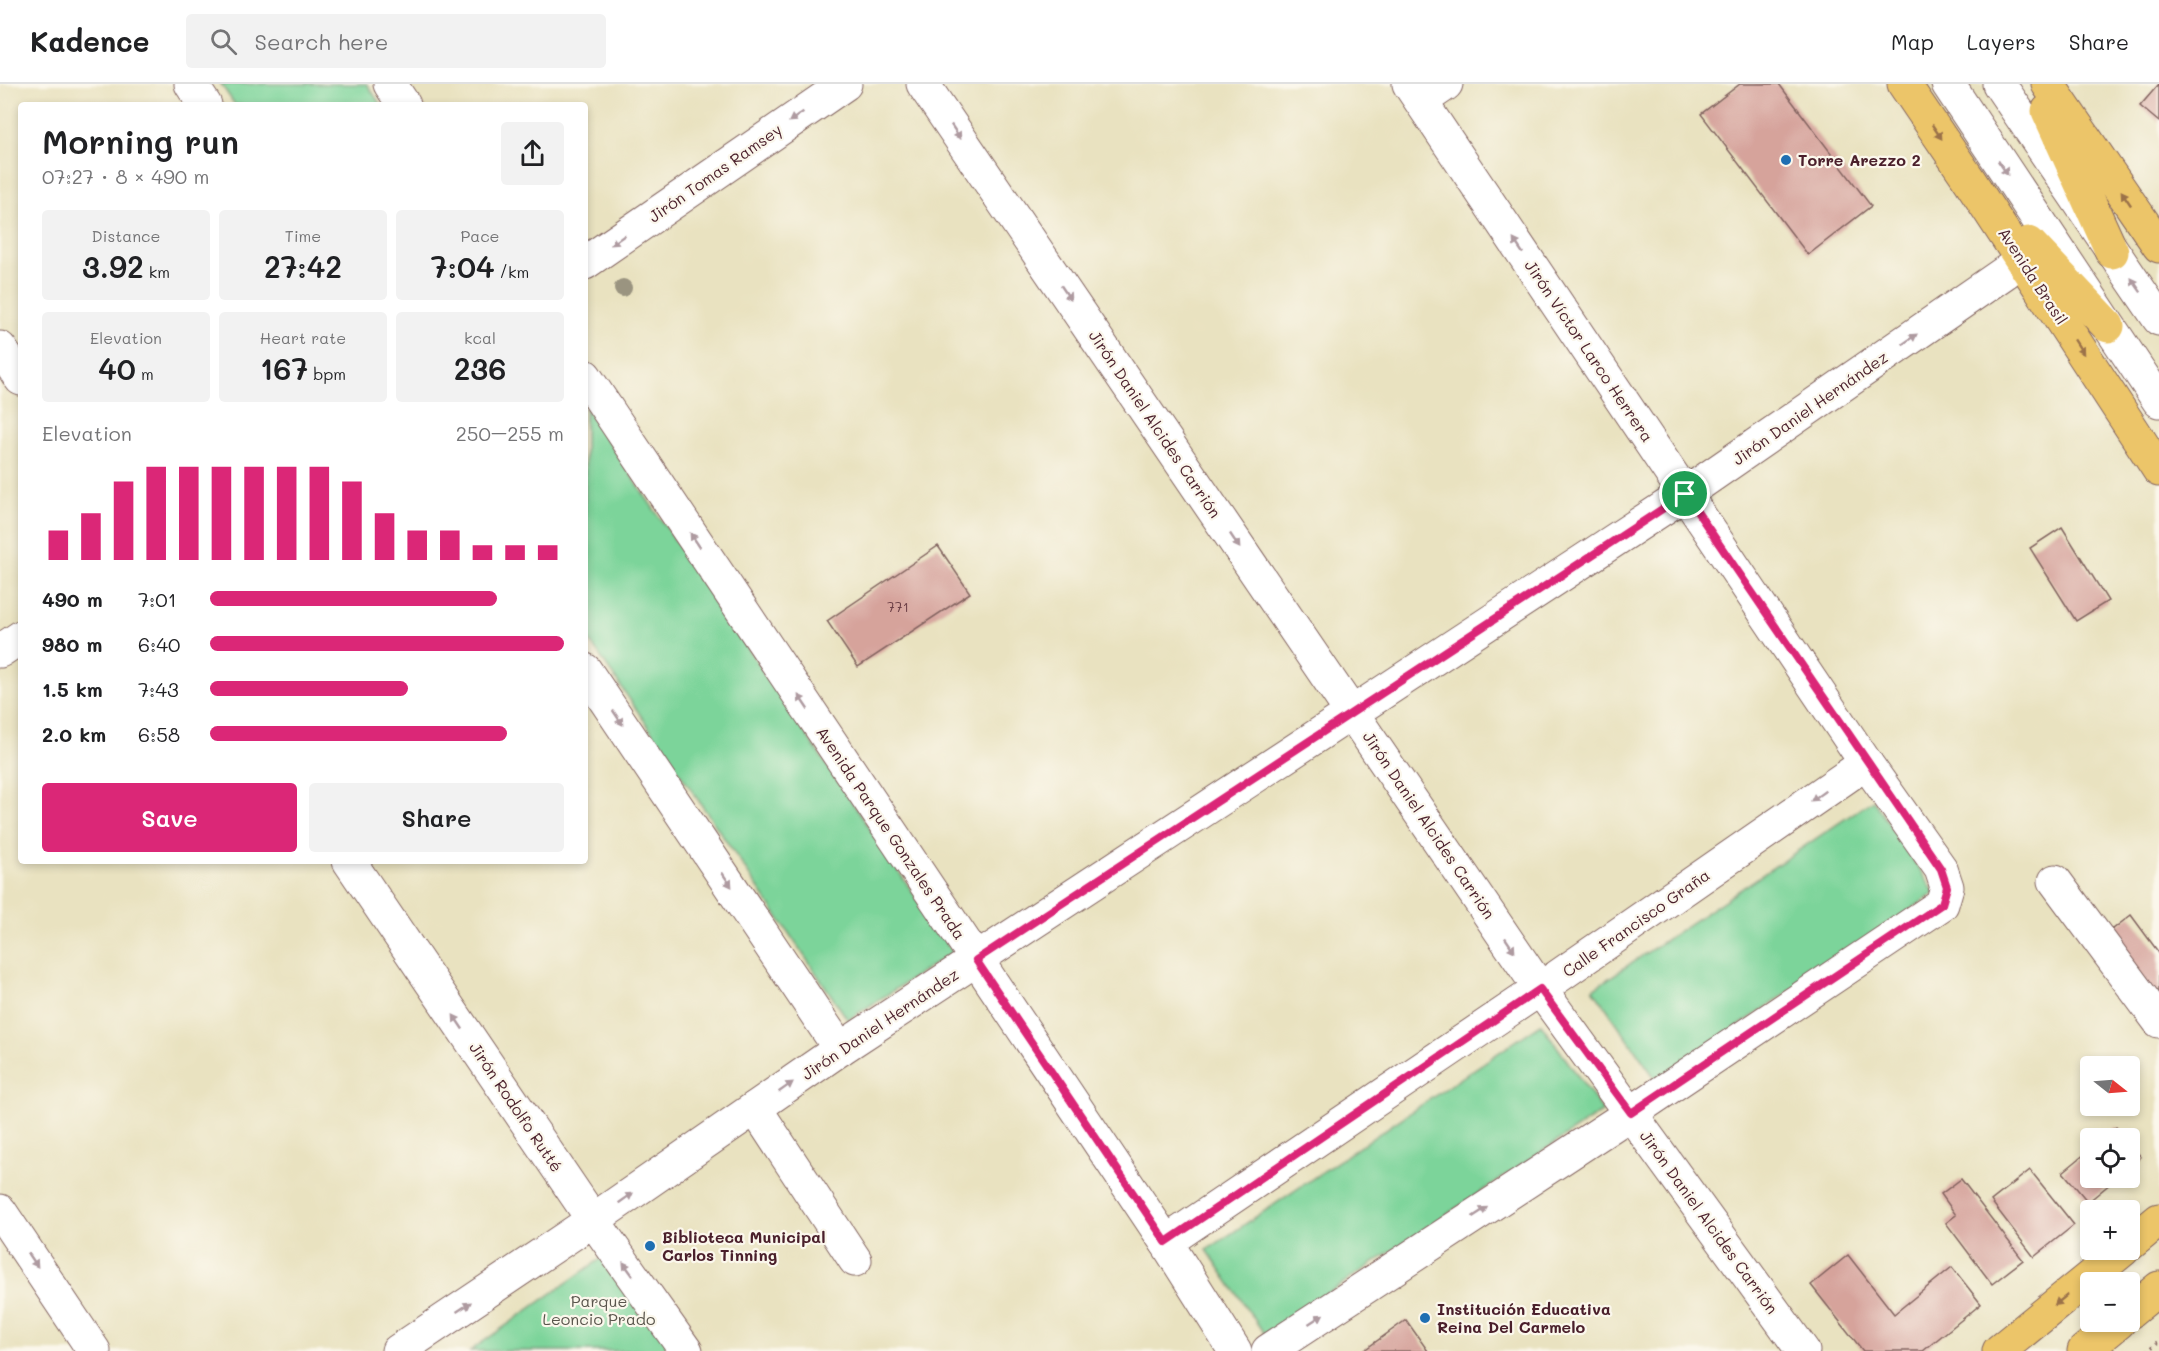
<!DOCTYPE html>
<meta charset="utf-8">
<style>
body{margin:0;font-family:Mali,sans-serif;background:#f2f2f2;color:#202124;height:100vh;display:flex;flex-direction:column;font-size:22px;white-space:nowrap}
*{box-sizing:border-box;margin:0}
p{font-size:20px;color:#757577}
.icon{flex:none;width:33px;height:33px;fill:none;stroke:currentColor;stroke-width:2;stroke-linecap:round;stroke-linejoin:round}
.map{position:relative;flex:1;overflow:hidden}
.side{position:absolute;left:18px;top:18px;width:570px;height:762px;display:flex;flex-direction:column;background:#fff;border-radius:6px;box-shadow:0 3px 9px #0003}
.side>*{flex:none}
.needle{width:39px;rotate:107deg}
.tools{position:absolute;left:2080px;top:972px;display:grid;gap:12px}
.tools a{display:grid;place-items:center;width:60px;height:60px;border-radius:6px;background:#fff;box-shadow:0 3px 9px #0003;font-size:30px}
.pin{position:absolute;display:grid;place-items:center;width:51px;height:51px;color:#fff;margin:-26px;border:3px solid #fff;border-radius:50%;box-shadow:0 2px 6px #0007}
.round{display:grid;place-items:center;flex:none;width:63px;height:63px;border-radius:6px;background:#f2f2f2}
.summary{display:flex;align-items:center;justify-content:space-between;height:102px;padding:0 24px}
h1{font-size:33px;font-weight:600;line-height:45px}
.metrics{display:grid;grid-template-columns:repeat(3,1fr);gap:9px;height:102px;padding:6px 24px}
.metrics div{display:grid;align-content:center;border-radius:6px;background:#f2f2f2;text-align:center}
.metrics b{font-size:30px;font-weight:600}
.metrics small{font-size:16px;font-weight:400}
.metrics p{font-size:16px}
.chart{height:168px;padding:12px 24px}
.chart p{display:flex;justify-content:space-between}
.chart svg{width:100%;height:108px;margin-top:6px;stroke:#db2777;stroke-width:6}
.action{display:flex;gap:12px;margin-top:auto;padding:12px 24px}
.action a{flex:1;height:69px;border-radius:6px;background:#db2777;color:#fff;font-size:24px;font-weight:600;line-height:69px;text-align:center}
.action a+a{background:#f2f2f2;color:#202124}
ul{padding:0 24px;list-style:none;font-size:20px}
li{display:grid;grid-template-columns:96px 72px 1fr;align-items:center;height:45px}
li i{height:15px;border-radius:8px;background:#db2777}
header{display:flex;align-items:center;gap:36px;box-sizing:border-box;height:84px;padding:0 30px;background:#fff;border-bottom:2px solid #e0e0e0}
header strong{font-size:28px}
nav{display:flex;gap:33px;margin-inline-start:auto;font-size:21px}
.search{width:420px;height:54px;background:#f2f2f2;display:flex;align-items:center;gap:15px;box-sizing:border-box;padding:0 21px;border-radius:6px;color:#757577;font-size:22px}
.map>svg:first-child{display:block}
</style>
<header>
<strong>Kadence</strong>
<div class="search"><svg class="icon" aria-label="search" viewBox="0 0 24 24"><circle cx="10" cy="10" r="6"/><path d="M15 15l6 6"/></svg>Search here</div>
<nav><a>Map</a><a>Layers</a><a>Share</a></nav>
</header>
<div class="map">
<svg width="2159" height="1267" viewBox="0 0 2159 1267">
<rect width="100%" height="100%" fill="#fbf7ec"/>
<filter id="ink" filterUnits="userSpaceOnUse"><feTurbulence type="fractalNoise" baseFrequency=".0167" numOctaves="2"/><feDisplacementMap in="SourceGraphic" scale="12" xChannelSelector="R" yChannelSelector="G"/><feConvolveMatrix kernelMatrix="1 2 1 2 8 2 1 2 1" color-interpolation-filters="sRGB"/></filter>
<filter id="wash" filterUnits="userSpaceOnUse"><feTurbulence type="fractalNoise" baseFrequency=".008" numOctaves="4" result="noise"/><feDisplacementMap in="SourceGraphic" scale="24" xChannelSelector="R" yChannelSelector="G"/><feGaussianBlur stdDeviation="1.35" result="paint"/><feColorMatrix in="noise" values="0 0 0 0 0 0 0 0 0 0 0 0 0 0 0 0 0 1.4 0 .05"/><feComposite in="paint" operator="in"/></filter>
<g filter="url(#wash)">
<rect width="100%" height="100%" fill="#e9e2c0"/>
<g fill="#7bd49a" stroke="#627a62" stroke-width="1.5">
<polygon points="221,0 367,0 381,21 235,21"/>
<polygon points="585,323 953,868 848,936 585,550"/>
<polygon points="1873,716 1935,809 1657,997 1593,905"/>
<polygon points="1541,940 1603,1027 1265,1251 1207,1166"/>
<polygon points="609,1169 679,1267 470,1267"/>
</g>
<g id="blocks">
<g fill="#d6a39b">
<polygon points="1740,0 1779,0 1871,122 1808,171 1701,30"/>
<polygon points="2159,0 2159,38 2140,22"/>
<polygon points="2062,443 2108,517 2076,537 2030,464"/>
<polygon points="938,462 970,509 858,583 827,537"/>
<polygon points="2131,831 2159,869 2159,929 2103,853"/>
<polygon points="2116,1043 2126,1054 2103,1054"/>
<polygon points="2130,1060 2141,1073 2130,1083"/>
<polygon points="2091,1065 2091,1094 2117,1094 2088,1118 2063,1088"/>
<polygon points="2030,1086 2074,1141 2034,1173 1991,1117"/>
<polygon points="1961,1095 2023,1176 1992,1200 1946,1139 1956,1131 1941,1110"/>
<polygon points="1848,1171 1894,1230 1952,1183 1981,1220 1923,1267 1863,1267 1811,1201"/>
<polygon points="1406,1236 1428,1267 1363,1267"/>
</g>
</g>
</g>
<g filter="url(#ink)">
<use href="#blocks" fill-opacity="0" stroke="#82635f" stroke-width="1.5"/>
<g fill="none" stroke-linecap="round" stroke-linejoin="round">
<defs>
<g id="minor">
<polyline points="191,0 205,21"/>
<polyline points="390,0 404,21"/>
<polyline points="923,0 1540,905 1803,1267"/>
<polyline points="1948,0 2159,317"/>
<polyline points="1999,0 2159,235"/>
<polyline points="1421,17 1446,0"/>
<polyline points="585,179 845,0"/>
<polyline points="0,264 21,295"/>
<polyline points="585,292 1166,1158 1235,1267"/>
<polyline points="0,567 21,553"/>
<polyline points="585,586 840,965"/>
<polyline points="349,777 593,1136 686,1267"/>
<polyline points="2055,797 2159,937"/>
<polyline points="755,1024 855,1176"/>
<polyline points="0,1127 94,1267"/>
<polyline points="1166,1158 1540,905 1866,679"/>
<polyline points="398,1267 593,1136 840,965 1685,410 2023,176"/>
<polyline points="1268,1267 1631,1029 1942,820 1947,803 1941,785 1866,679 1409,0"/>
</g>
<g id="major">
<polyline points="1904,0 1970,97 2159,386"/>
<polyline points="2048,0 2159,162"/>
<polyline points="2048,27 2112,168"/>
<polyline points="2029,159 2108,242"/>
<polyline points="2130,1160 2159,1136"/>
<polyline points="2130,1228 2159,1204"/>
<polyline points="1999,1267 2123,1166"/>
<polyline points="2084,1267 2119,1238"/>
</g>
</defs>
<use href="#minor" stroke="#82635f" stroke-width="35"/>
<use href="#major" stroke="#82635f" stroke-width="35"/>
<polyline stroke="#82635f" stroke-width="4" stroke-dasharray="1.5 4.5" stroke-linecap="butt" points="2147,1267 2159,1257"/>
<use href="#minor" stroke="#fff" stroke-width="33"/>
<use href="#major" stroke="#ecc569" stroke-width="33"/>
</g>
<circle fill="#9a9480" cx="623" cy="204" r="9"/>
<defs><path id="oneway-solid" d="M-6-.8H1V-3.2L6.5 0L1 3.2V.8H-6Z" transform="scale(1.5)"/></defs>
<g fill="#ae9aa0">
<use href="#oneway-solid" transform="translate(796 33) rotate(145)"/>
<use href="#oneway-solid" transform="translate(956 48) rotate(56)"/>
<use href="#oneway-solid" transform="translate(2003 84) rotate(56)"/>
<use href="#oneway-solid" transform="translate(618 156) rotate(145)"/>
<use href="#oneway-solid" transform="translate(1518 162) rotate(-124)"/>
<use href="#oneway-solid" transform="translate(2136 201) rotate(-125)"/>
<use href="#oneway-solid" transform="translate(1066 209) rotate(56)"/>
<use href="#oneway-solid" transform="translate(1910 255) rotate(-35)"/>
<use href="#oneway-solid" transform="translate(695 456) rotate(-124)"/>
<use href="#oneway-solid" transform="translate(1235 457) rotate(56)"/>
<use href="#oneway-solid" transform="translate(803 618) rotate(-124)"/>
<use href="#oneway-solid" transform="translate(618 634) rotate(56)"/>
<use href="#oneway-solid" transform="translate(1818 712) rotate(145)"/>
<use href="#oneway-solid" transform="translate(727 796) rotate(56)"/>
<use href="#oneway-solid" transform="translate(1510 861) rotate(56)"/>
<use href="#oneway-solid" transform="translate(458 938) rotate(-124)"/>
<use href="#oneway-solid" transform="translate(786 1003) rotate(-35)"/>
<use href="#oneway-solid" transform="translate(626 1114) rotate(-35)"/>
<use href="#oneway-solid" transform="translate(1480 1128) rotate(-33)"/>
<use href="#oneway-solid" transform="translate(33 1176) rotate(56)"/>
<use href="#oneway-solid" transform="translate(628 1185) rotate(-126)"/>
<use href="#oneway-solid" transform="translate(464 1223) rotate(-34)"/>
<use href="#oneway-solid" transform="translate(1316 1235) rotate(-33)"/>
</g>
<g fill="#9b724a">
<use href="#oneway-solid" transform="translate(1937 48) rotate(56)"/>
<use href="#oneway-solid" transform="translate(2126 114) rotate(-124)"/>
<use href="#oneway-solid" transform="translate(2079 263) rotate(57)"/>
<use href="#oneway-solid" transform="translate(2061 1216) rotate(141)"/>
</g>
</g>
<g fill="none" stroke-linecap="round" stroke-linejoin="round" filter="url(#ink)">
<defs>
<polygon id="route" points="1685,410 1941,785 1947,803 1942,820 1631,1029 1540,905 1166,1158 976,876"/>
</defs>
<use href="#route" stroke="#fff" stroke-width="12"/>
<use href="#route" stroke="#db2777" stroke-width="8"/>
</g>
<g fill="#1f6fb2" stroke="#fbf7ec" stroke-width="2">
<circle cx="1786" cy="76" r="6"/>
<circle cx="650" cy="1162" r="6"/>
<circle cx="1425" cy="1234" r="6"/>
</g>
<g text-anchor="middle" stroke-width="4.5" stroke-linejoin="round" paint-order="stroke">
<g font-size="14" fill="#6d4047">
<text x="898" y="528">771</text>
</g>
<g font-size="16" font-weight="bold" fill="#4a1f2b" stroke="#fbf7ec" text-anchor="start">
<text x="1798" y="82">Torre Arezzo 2</text>
<text x="662" y="1159">Biblioteca Municipal<tspan x="662" dy="18">Carlos Tinning</tspan></text>
<text x="1437" y="1231">Institución Educativa<tspan x="1437" dy="18">Reina Del Carmelo</tspan></text>
</g>
<g font-size="16" fill="#4a1f2b" stroke="#fbf7ec">
<text transform="translate(715 89) rotate(-35)" y="6">Jirón Tomas Ramsey</text>
<text transform="translate(2033 192) rotate(57)" y="6">Avenida Brasil</text>
<text transform="translate(1589 267) rotate(56)" y="6">Jirón Víctor Larco Herrera</text>
<text transform="translate(1810 324) rotate(-35)" y="6">Jirón Daniel Hernández</text>
<text transform="translate(1155 340) rotate(56)" y="6">Jirón Daniel Alcides Carrión</text>
<text transform="translate(1429 741) rotate(56)" y="6">Jirón Daniel Alcides Carrión</text>
<text transform="translate(891 749) rotate(56)" y="6">Avenida Parque Gonzales Prada</text>
<text transform="translate(1636 839) rotate(-35)" y="6">Calle Francisco Graña</text>
<text transform="translate(880 940) rotate(-34)" y="6">Jirón Daniel Hernández</text>
<text transform="translate(516 1023) rotate(56)" y="6">Jirón Rodolfo Rutté</text>
<text transform="translate(1709 1138) rotate(54)" y="6">Jirón Daniel Alcides Carrión</text>
</g>
<g font-size="16" fill="#59554c" stroke="#fbf7ec">
<text x="599" y="1223">Parque<tspan x="599" dy="18">Leoncio Prado</tspan></text>
</g>
</g>
</svg>
<div class="tools">
<a><svg class="needle" viewBox="-14 -14 28 28"><path d="M0-13l5 13h-10z" fill="#e53935"/><path d="M0 13l5-13h-10z" fill="#757577"/></svg></a>
<a><svg class="icon" aria-label="locate" viewBox="0 0 24 24"><circle cx="12" cy="12" r="6"/><path d="M12 2v4M12 18v4M2 12h4M18 12h4"/></svg></a>
<a>+</a>
<a>−</a>
</div>
<div class="pin" style="left:1685px;top:410px;background:#1e9e55"><svg class="icon" aria-label="arrive" viewBox="0 0 24 24"><path d="M6 21V4h12l-3 4 3 4H6"/></svg></div>
<section class="side">
<div class="summary"><div><h1>Morning run</h1><p>07:27 · 8 × 490 m</p></div><a class="round"><svg class="icon" aria-label="share" viewBox="0 0 24 24"><path d="M12 15V3M7 8l5-5 5 5M5 13v7h14v-7"/></svg></a></div>
<div class="metrics">
<div><p>Distance</p><b>3.92<small> km</small></b></div>
<div><p>Time</p><b>27:42</b></div>
<div><p>Pace</p><b>7:04<small> /km</small></b></div>
</div>
<div class="metrics">
<div><p>Elevation</p><b>40<small> m</small></b></div>
<div><p>Heart rate</p><b>167<small> bpm</small></b></div>
<div><p>kcal</p><b>236</b></div>
</div>
<div class="chart"><p><span>Elevation</span>250–255 m</p>
<svg viewBox="0 0 160 44" preserveAspectRatio="none"><path d="M5 44V32M15 44V25M25 44V12M35 44V6M45 44V6M55 44V6M65 44V6M75 44V6M85 44V6M95 44V12M105 44V25M115 44V32M125 44V32M135 44V38M145 44V38M155 44V38"/></svg>
</div>
<ul>
<li><b>490 m</b>7:01<i style="width:81%"></i></li>
<li><b>980 m</b>6:40<i style="width:100%"></i></li>
<li><b>1.5 km</b>7:43<i style="width:56%"></i></li>
<li><b>2.0 km</b>6:58<i style="width:84%"></i></li>
</ul>
<div class="action"><a>Save</a><a>Share</a></div>
</section>
</div>
